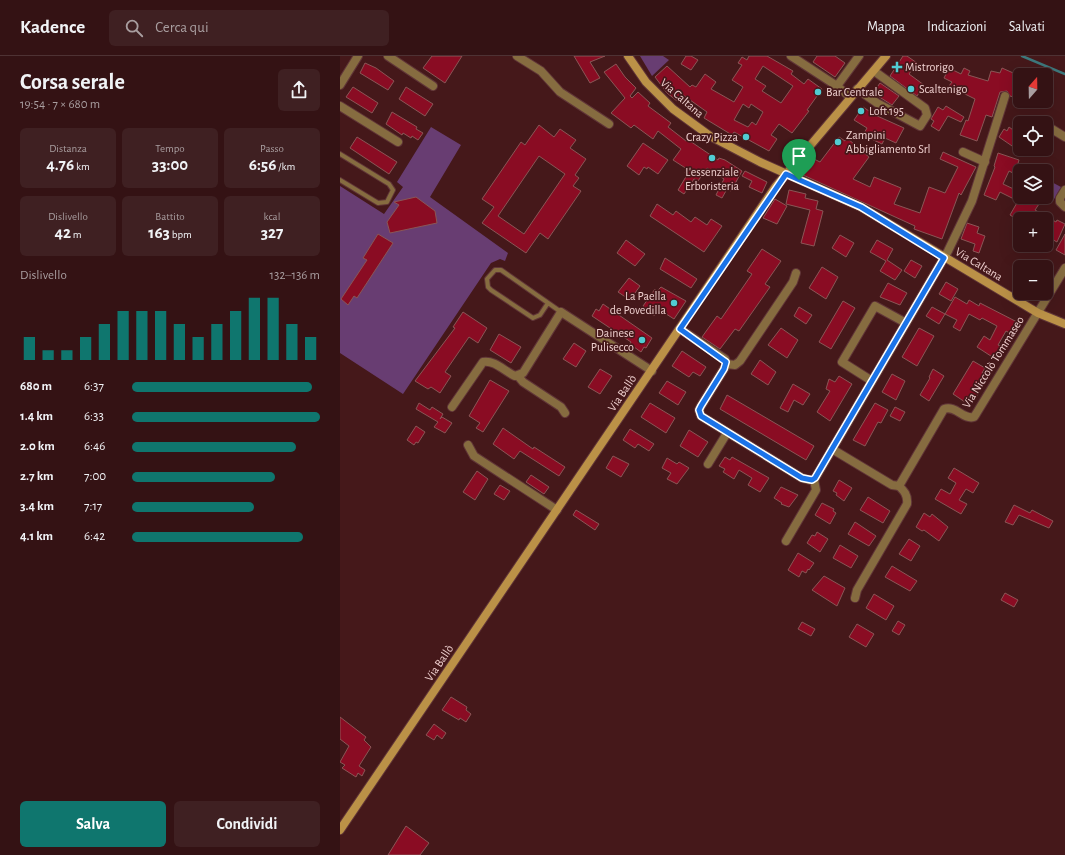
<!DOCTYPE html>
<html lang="it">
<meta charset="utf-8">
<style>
body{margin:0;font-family:"Alegreya Sans",sans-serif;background:#3f2022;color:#f1f3f6;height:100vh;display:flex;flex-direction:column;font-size:15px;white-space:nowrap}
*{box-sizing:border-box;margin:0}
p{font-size:13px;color:#a99ea0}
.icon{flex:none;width:22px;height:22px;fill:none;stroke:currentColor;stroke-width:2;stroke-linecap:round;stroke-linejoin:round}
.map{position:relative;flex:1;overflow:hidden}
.details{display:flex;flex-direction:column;background:#341214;width:340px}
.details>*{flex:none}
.needle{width:26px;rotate:20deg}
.tools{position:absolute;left:673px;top:12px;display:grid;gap:8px}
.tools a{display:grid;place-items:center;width:40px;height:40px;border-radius:6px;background:#341214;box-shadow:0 4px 16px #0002,0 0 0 1px #4e3234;font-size:20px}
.pin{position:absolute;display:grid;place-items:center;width:34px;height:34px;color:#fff;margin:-41px -17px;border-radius:50% 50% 50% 0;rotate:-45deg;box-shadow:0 0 4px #0007}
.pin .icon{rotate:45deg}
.round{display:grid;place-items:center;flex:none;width:42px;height:42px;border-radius:6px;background:#3f2022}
.head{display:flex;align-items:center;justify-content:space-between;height:68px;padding:0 20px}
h1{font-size:22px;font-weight:600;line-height:30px}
.metrics{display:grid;grid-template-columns:repeat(3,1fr);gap:6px;height:68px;padding:4px 20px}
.metrics div{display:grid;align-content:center;border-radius:6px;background:#3f2022;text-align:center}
.metrics b{font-size:17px;font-weight:600}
.metrics small{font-size:11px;font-weight:400}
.metrics p{font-size:11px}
.chart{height:112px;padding:8px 20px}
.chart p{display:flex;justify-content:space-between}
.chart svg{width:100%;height:72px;margin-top:4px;stroke:#0f766e;stroke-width:6}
.button{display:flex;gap:8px;margin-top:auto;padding:8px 20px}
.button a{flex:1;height:46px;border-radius:6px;background:#0f766e;color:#fff;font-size:16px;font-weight:600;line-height:46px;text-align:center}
.button a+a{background:#3f2022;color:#f1f3f6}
ul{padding:0 20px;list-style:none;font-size:13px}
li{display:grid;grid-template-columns:64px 48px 1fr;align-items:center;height:30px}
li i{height:10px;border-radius:5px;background:#0f766e}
header{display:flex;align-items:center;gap:24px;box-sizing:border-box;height:56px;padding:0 20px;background:#341214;border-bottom:1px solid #4e3234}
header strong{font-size:19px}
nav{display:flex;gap:22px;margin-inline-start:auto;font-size:14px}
.search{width:280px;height:36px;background:#3f2022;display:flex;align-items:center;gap:10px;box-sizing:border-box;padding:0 14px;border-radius:6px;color:#a99ea0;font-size:15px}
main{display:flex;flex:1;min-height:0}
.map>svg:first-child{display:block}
</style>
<header>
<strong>Kadence</strong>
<div class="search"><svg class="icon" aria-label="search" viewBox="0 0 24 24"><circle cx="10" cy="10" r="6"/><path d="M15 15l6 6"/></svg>Cerca qui</div>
<nav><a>Mappa</a><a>Indicazioni</a><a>Salvati</a></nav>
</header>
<main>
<section class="details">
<div class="head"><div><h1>Corsa serale</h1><p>19:54 · 7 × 680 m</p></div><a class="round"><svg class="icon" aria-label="share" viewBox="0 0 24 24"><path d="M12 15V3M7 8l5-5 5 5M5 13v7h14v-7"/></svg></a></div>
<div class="metrics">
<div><p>Distanza</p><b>4.76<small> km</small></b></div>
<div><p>Tempo</p><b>33:00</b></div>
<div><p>Passo</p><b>6:56<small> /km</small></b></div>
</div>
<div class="metrics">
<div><p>Dislivello</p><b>42<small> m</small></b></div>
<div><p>Battito</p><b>163<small> bpm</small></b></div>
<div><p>kcal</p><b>327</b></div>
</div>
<div class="chart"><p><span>Dislivello</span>132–136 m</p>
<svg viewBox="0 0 160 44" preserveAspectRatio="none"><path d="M5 44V30M15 44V38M25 44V38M35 44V30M45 44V22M55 44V14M65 44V14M75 44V14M85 44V22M95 44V30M105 44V22M115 44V14M125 44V6M135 44V6M145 44V22M155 44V30"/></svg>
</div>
<ul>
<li><b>680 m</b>6:37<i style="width:96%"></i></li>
<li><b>1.4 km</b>6:33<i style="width:100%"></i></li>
<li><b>2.0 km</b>6:46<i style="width:87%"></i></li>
<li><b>2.7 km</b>7:00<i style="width:76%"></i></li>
<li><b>3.4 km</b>7:17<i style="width:65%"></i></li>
<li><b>4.1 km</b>6:42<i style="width:91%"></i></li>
</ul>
<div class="button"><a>Salva</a><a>Condividi</a></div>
</section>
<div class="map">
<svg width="725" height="799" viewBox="0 0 725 799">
<rect width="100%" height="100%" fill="#45181a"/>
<g fill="#683d72">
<polygon points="300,0 323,0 329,4 312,20"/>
<polygon points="91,71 121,89 90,141 168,197 165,205 160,203 151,207 63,338 0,297 0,130 44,158 63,131 57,126"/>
<polygon points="706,123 721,131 713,145 705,141"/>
</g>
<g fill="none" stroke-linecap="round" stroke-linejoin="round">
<polyline stroke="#3d787c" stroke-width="2.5" points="682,0 725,18"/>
</g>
<g fill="#8a0c23" stroke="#8a5656" fill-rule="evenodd">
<polygon points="92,0 122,0 105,27 83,12"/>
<polygon points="234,0 265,0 250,6 260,22 250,27"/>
<polygon points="346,0 351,0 358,4 351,14 341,8"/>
<path d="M409,0H427L453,15L451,18L464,28L468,23L482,33L467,54L469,55L452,77L439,68L431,79L437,83L429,95L394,76L392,79L364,62L367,56L343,39L337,45L327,37L315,21L327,10L350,31L352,29L356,31L365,18L376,26L371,33L394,46L403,31L392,24L402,9L398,7L402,1L407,4ZM423,10L453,30L441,47L422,35L426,30L415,23ZM403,48L409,52L411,48L423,56L416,69L412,66L408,71L394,64Z"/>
<polygon points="477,0 495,0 505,7 495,21 473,6"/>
<polygon points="563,0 567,0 577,7 569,18 584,29 577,40 550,20"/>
<polygon points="25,7 36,12 54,25 48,34 20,17"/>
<polygon points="276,8 285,21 296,32 290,40 292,42 298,36 310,47 308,50 331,67 328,71 346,85 347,83 378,104 379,102 385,104 402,115 391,135 387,133 382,142 376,139 384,123 367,112 358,125 354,123 344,138 338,134 347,119 345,117 347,113 333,104 341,93 318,75 313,83 294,69 291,72 271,57 285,42 264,16"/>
<polygon points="609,12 621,18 624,12 630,15 628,19 648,25 651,15 660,17 662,12 680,20 680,43 670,40 667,35 660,36 652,61 646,59 637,85 620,79 626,64 628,65 635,43 609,30 612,26 604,22"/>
<polygon points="540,27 559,40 552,49 533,37"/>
<polygon points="13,31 38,47 32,57 6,41"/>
<polygon points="66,31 93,48 85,60 59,43"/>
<polygon points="606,50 624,61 621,66 608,60 599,75 591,70 594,65 591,63 598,51 603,54"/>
<polygon points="523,51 535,59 564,72 556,87 545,82 542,88 523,79 527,72 514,64"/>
<polygon points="52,56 77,71 76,73 83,77 78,84 72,80 71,82 63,77 62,79 46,68"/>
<path d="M199,69L214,81L220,73L236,84L230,92L246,103L235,119L239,122L233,130L241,135L208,183L200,177L186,197L142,167L154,151L142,143L181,86L185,89ZM199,100L225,118L184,178L158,160Z"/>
<polygon points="669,71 680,79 680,84 675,92 659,81 664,73 667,75"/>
<polygon points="17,81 57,106 49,118 10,92"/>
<polygon points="499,81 505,85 507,82 529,101 513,123 530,131 534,121 561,132 554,148 580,157 589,131 605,137 618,111 600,103 603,96 636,111 621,139 619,137 602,183 574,173 575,170 463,119 474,103 480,106"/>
<polygon points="303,87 328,104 318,118 308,111 307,113 304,111 299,119 287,110"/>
<polygon points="658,97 679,104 675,118 669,115 663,128 680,136 680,141 687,141 699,148 695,154 716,166 717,164 725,168 717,186 706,180 706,163 680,163 680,165 670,159 678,145 660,136 656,144 644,139 655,111 654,110"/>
<polygon points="405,115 427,126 422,137 409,131 412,125 402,120"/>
<polygon points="449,134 466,138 465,142 478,145 476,153 483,155 474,190 461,187 470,154 446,148"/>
<polygon points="76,141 95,155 97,167 50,177 47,166 59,149 54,146"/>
<polygon points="435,143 447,150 437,168 423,162"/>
<polygon points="317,148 333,159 336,155 351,166 355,161 367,169 371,163 382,170 364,196 310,160"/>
<polygon points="627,167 639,171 637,177 645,180 639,197 633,195 635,188 621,183"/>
<polygon points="38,178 53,187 17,242 14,240 8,249 1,243 27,204 23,202"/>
<polygon points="725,178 725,199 716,194"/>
<polygon points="500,179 514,187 506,201 492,192"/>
<polygon points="286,184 305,198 295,210 277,197"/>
<polygon points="537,184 553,193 547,204 562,214 555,224 540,215 546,205 530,196"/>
<polygon points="422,193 441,205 425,228 430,231 399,275 395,273 380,293 362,281 377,260 381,263 412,218 407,215"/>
<polygon points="325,202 357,223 351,232 320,213"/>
<polygon points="571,204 582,210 575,222 564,215"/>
<polygon points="482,211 498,221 486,243 469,232"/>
<polygon points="289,222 300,230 290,244 278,236"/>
<polygon points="606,226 618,233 611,245 599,238"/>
<polygon points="548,227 567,237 560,249 540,241"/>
<polygon points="321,231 346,245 334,263 320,254 314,260 303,250 315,233 317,235"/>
<polygon points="615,241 627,248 629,244 639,250 640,247 679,267 673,279 666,275 658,289 664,292 657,304 637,291 644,280 650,284 657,270 642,262 640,264 629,258 620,275 613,271 617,264 605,258"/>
<polygon points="503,245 515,252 491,293 479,286"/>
<polygon points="263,248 312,282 306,292 304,291 301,296 290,288 291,286 252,260 256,253 259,255"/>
<polygon points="459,251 472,259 466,268 454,260"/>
<polygon points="592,251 605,258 599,268 586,260"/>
<polygon points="123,256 147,272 138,287 129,281 105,316 111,320 100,337 91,331 88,333 75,325 115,272 113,271"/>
<polygon points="441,272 458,284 447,302 428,289"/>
<polygon points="579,272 594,280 577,310 562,301"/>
<polygon points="159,278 181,291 171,307 150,294"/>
<polygon points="234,287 246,295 236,311 223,303"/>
<polygon points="342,295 366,311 360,320 353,316 349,321 332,310"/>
<polygon points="420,304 436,316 428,329 411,318"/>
<polygon points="633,305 645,312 642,317 648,320 634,345 628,341 625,346 613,338"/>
<polygon points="260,313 272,320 260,338 248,331"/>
<polygon points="593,313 604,320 589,345 580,339 590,322 589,321"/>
<polygon points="552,318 565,325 556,344 542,336"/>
<polygon points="499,320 512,328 490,365 477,356 490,335 486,333 489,323 495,326"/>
<polygon points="150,324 169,335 143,376 136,372 140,367 129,360"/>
<polygon points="327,325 346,336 338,349 319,337"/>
<polygon points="453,328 470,338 463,349 454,344 448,356 440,352"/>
<polygon points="387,339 474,390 466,404 380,353"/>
<polygon points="79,347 90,354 92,351 103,358 100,363 102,361 112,367 105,377 94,371 98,366 76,353"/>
<polygon points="310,347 335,362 326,377 301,361"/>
<polygon points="535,347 548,354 541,367 538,366 525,390 513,384"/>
<polygon points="555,351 565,356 560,365 550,360"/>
<polygon points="76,370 85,376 78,387 76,386 74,389 67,384"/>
<polygon points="163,372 193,393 194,391 225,411 219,420 180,395 174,403 153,388"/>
<polygon points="290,373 314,388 309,395 298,388 295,392 283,384"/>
<polygon points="349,374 368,386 358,401 340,390"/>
<polygon points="273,400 289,408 281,421 266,412"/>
<polygon points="385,401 390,404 392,401 429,422 420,436 408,429 412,422 399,414 394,423 383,416 385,413 379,410"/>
<polygon points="327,402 337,408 339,406 349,412 337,428 327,423 331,417 322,412"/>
<polygon points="614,412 639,427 633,437 626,433 619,444 627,448 621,458 595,443 601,433 610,438 616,427 608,422"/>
<polygon points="137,415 148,423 135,444 123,436"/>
<polygon points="191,419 209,431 204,438 186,426"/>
<polygon points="499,424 512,432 504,445 496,439 497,437 493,435"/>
<polygon points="160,429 170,435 164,444 154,438"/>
<polygon points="441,431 458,439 449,451 441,448 442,447 434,442"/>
<polygon points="528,441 550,455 543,467 520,454"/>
<polygon points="482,447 494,453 493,455 496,457 490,468 475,459"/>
<polygon points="674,449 690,457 692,454 713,465 709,472 679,459 673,469 665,466"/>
<polygon points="236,454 259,468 255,474 233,459"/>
<polygon points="584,457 590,461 592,458 608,471 599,485 584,474 582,475 576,471"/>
<polygon points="515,466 536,480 529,490 508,478"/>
<polygon points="477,476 488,483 480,496 467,487 472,479 475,480"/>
<polygon points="569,483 580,490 571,505 559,498"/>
<polygon points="500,489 518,500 511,512 493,502"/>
<polygon points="458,497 474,507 469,514 468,513 466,517 462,515 459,521 448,514"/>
<polygon points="552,510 577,525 570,535 545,521"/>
<polygon points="484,520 505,532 497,550 472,534"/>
<polygon points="665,537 678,544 674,551 661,544"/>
<polygon points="534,538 554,550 546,564 526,552"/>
<polygon points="558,565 565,569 559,579 552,575"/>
<polygon points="462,566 475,573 471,580 458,573"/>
<polygon points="517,568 534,578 526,591 509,581"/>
<polygon points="111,641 127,651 126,654 131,658 126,666 120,662 119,664 102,654"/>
<polygon points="0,661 26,681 24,684 31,691 19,710 25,714 22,720 18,717 16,721 2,712 5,709 0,706 9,690 0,683"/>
<polygon points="94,668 106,677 102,683 97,679 94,684 86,679"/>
<polygon points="66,770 89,787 80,799 48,799"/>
</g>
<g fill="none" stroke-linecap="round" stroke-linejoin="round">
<defs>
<g id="lane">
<polyline points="0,98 49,128 53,134 47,146 38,147 0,124"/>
<polyline points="208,247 200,259 193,262 151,234 148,231 147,223 155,214 161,214 221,256"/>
</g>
<g id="street">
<polyline points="48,0 93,30"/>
<polyline points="177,0 201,15 220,36 269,68"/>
<polyline points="451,0 497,30"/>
<polyline points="0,29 18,0"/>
<polyline points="517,33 537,47 580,70 587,59 585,52 534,15"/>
<polyline points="510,41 497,30 519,0"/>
<polyline points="0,50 58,86"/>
<polyline points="707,70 725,81"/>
<polyline points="623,96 645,106"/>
<polyline points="725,134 720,142 720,146 725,151"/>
<polyline points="566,267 608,195 632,145 665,40"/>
<polyline points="340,273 385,303 387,308"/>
<polyline points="387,308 361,350 359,354 361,360 462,422 470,424 474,424"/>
<polyline points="387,308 395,309 400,305 453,226 456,217"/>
<polyline points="178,320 183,326 221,351 225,357"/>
<path d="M112,351L143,306C155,304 164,315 175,320L183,317L221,256L312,315"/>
<polyline points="128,389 134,400 217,454"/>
<path d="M492,393L552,429L559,430L604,353C616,349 623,364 634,361L636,358L725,212"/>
<polyline points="368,408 387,377"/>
<polyline points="446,485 476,434 474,424 566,267 535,250 502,306 532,325"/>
<path d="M515,542L517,534L567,448C568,439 564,435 559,430"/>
</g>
<g id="secondary">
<polyline points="288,0 306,26 333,53 370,80 420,106 521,151 698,257 725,268"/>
<polyline points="0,774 436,130 546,0"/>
</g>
</defs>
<use href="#lane" stroke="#603537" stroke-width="6"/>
<use href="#street" stroke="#603537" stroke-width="10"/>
<use href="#secondary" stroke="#603537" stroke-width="10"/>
<use href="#lane" stroke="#866c40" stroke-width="4"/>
<use href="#street" stroke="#866c40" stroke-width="8"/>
<use href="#secondary" stroke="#bb9147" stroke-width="8"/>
</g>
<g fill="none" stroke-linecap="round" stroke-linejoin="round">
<defs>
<polygon id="route" points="446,118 521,151 604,202 475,422 472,424 462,422 361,360 359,354 361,350 384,313 386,306 340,273"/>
</defs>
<use href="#route" stroke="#fff" stroke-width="8"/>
<use href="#route" stroke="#1a73e8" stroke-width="5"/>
</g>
<g fill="#51ccd2" stroke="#45181a" stroke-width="1.5">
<path d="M555 5h4v4h4v4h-4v4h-4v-4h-4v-4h4z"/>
<circle cx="571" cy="33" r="4"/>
<circle cx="478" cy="36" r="4"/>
<circle cx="521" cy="55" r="4"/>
<circle cx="406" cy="81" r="4"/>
<circle cx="498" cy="86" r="4"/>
<circle cx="372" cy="102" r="4"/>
<circle cx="334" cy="247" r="4"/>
<circle cx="302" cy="284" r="4"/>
</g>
<g text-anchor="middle" stroke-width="3.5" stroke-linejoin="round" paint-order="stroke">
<g font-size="12" fill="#efd0cf" stroke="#45181a" text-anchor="start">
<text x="565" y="15">Mistrorigo</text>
<text x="579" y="37">Scaltenigo</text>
<text x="486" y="40">Bar Centrale</text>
<text x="529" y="59">Loft 195</text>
<text x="506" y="83">Zampini<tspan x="506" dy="14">Abbigliamento Srl</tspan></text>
<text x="398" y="85" text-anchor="end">Crazy Pizza</text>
<text x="372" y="120" text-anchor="middle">L'essenziale<tspan x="372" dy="14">Erboristeria</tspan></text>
<text x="326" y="244" text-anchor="end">La Paella<tspan x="326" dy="14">de Povedilla</tspan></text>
<text x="294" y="281" text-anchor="end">Dainese<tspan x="294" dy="14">Pulisecco</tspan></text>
</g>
<g font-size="12" fill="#efd0cf" stroke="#45181a">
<text transform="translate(342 42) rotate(41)" y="4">Via Caltana</text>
<text transform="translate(639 208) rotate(31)" y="4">Via Caltana</text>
<text transform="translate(653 306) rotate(-58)" y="4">Via Niccolò Tommaseo</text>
<text transform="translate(282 337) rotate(-56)" y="4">Via Ballò</text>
<text transform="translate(99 607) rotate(-56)" y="4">Via Ballò</text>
</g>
</g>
</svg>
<div class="tools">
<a><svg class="needle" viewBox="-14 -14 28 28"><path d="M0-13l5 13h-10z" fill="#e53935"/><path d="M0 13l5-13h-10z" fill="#a99ea0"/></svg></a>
<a><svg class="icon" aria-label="locate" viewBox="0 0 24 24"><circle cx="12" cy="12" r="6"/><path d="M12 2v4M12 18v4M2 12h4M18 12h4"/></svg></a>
<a><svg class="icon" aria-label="layers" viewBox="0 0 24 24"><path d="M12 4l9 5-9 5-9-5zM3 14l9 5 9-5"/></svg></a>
<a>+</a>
<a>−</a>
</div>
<div class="pin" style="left:459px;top:124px;background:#1e9e55"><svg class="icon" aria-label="arrive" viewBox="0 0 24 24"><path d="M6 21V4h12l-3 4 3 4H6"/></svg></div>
</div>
</main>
